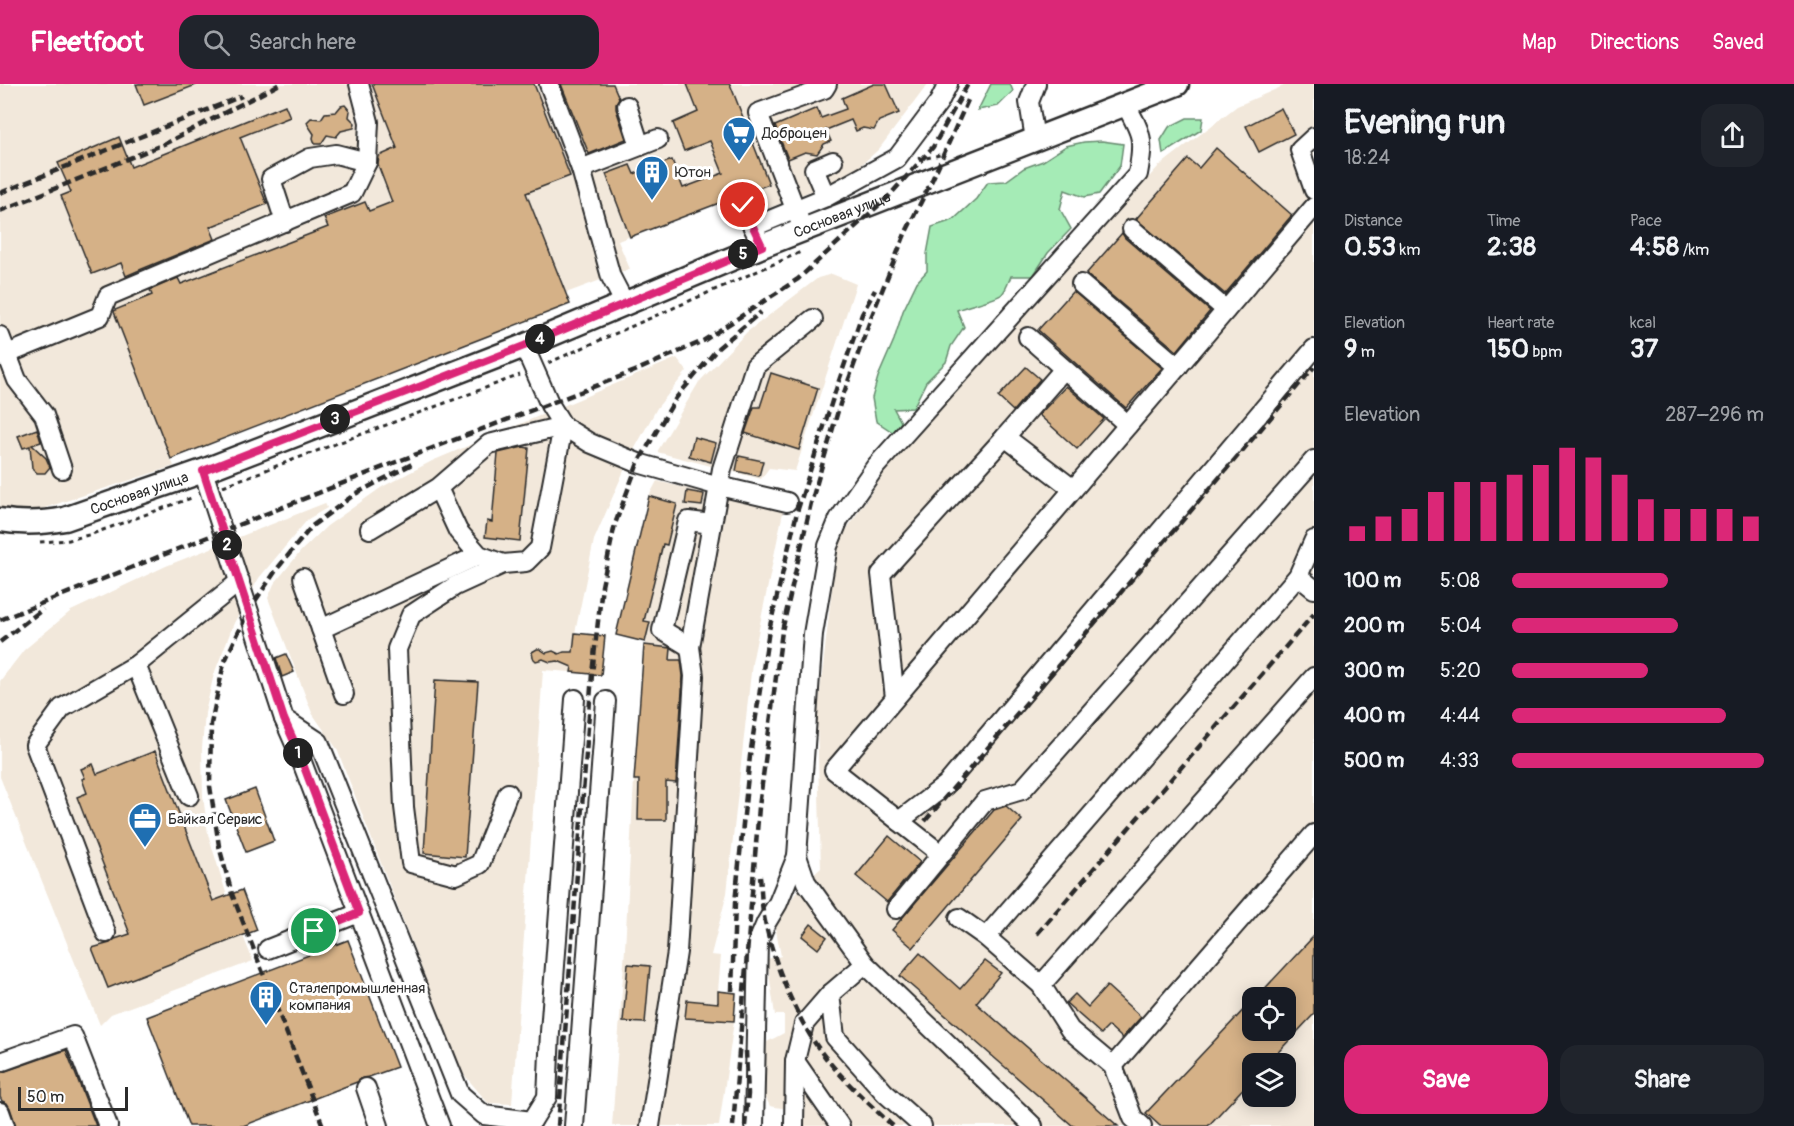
<!DOCTYPE html>
<meta charset="utf-8">
<style>
body{margin:0;font-family:Pangolin,sans-serif;background:#20242c;color:#f1f3f6;height:100vh;display:flex;flex-direction:column;font-size:22px;white-space:nowrap}
*{box-sizing:border-box;margin:0}
p{font-size:20px;color:#9ea1a6}
.icon{flex:none;width:33px;height:33px;fill:none;stroke:currentColor;stroke-width:2;stroke-linecap:round;stroke-linejoin:round}
.map{position:relative;flex:1;overflow:hidden}
.details{display:flex;flex-direction:column;background:#171b24;width:480px}
.details>*{flex:none}
.tools{position:absolute;left:1242px;top:903px;display:grid;gap:12px}
.tools a{display:grid;place-items:center;width:54px;height:54px;border-radius:12px;background:#171b24;box-shadow:0 3px 15px #0003;font-size:30px}
.scale{position:absolute;left:18px;bottom:15px;width:110px;box-sizing:border-box;padding-left:6px;border:3px solid #2b2b2b;border-top:0;font-size:16px;line-height:21px;white-space:nowrap;color:#2b2b2b;-webkit-text-stroke:4px #fff;paint-order:stroke}
.pin{position:absolute;display:grid;place-items:center;width:51px;height:51px;color:#fff;margin:-26px;border:3px solid #fff;border-radius:50%;box-shadow:0 2px 6px #0007}
.km{position:absolute;width:30px;height:30px;margin:-15px;border-radius:50%;background:#222;color:#fff;font-size:16px;line-height:30px;text-align:center}
.round{display:grid;place-items:center;flex:none;width:63px;height:63px;border-radius:18px;background:#20242c}
.overview{display:flex;align-items:center;justify-content:space-between;height:102px;padding:0 30px}
h1{font-size:33px;font-weight:700;line-height:45px}
.figures{display:grid;grid-template-columns:repeat(3,1fr);gap:9px;height:102px;padding:6px 30px}
.figures div{display:grid;align-content:center}
.figures b{font-size:26px;font-weight:700}
.figures small{font-size:16px;font-weight:400}
.figures p{font-size:16px}
.chart{height:168px;padding:12px 30px}
.chart p{display:flex;justify-content:space-between}
.chart svg{width:100%;height:108px;margin-top:6px;stroke:#db2777;stroke-width:6}
.primary-button{display:flex;gap:12px;margin-top:auto;padding:12px 30px}
.primary-button a{flex:1;height:69px;border-radius:18px;background:#db2777;color:#fff;font-size:24px;font-weight:700;line-height:69px;text-align:center}
.primary-button a+a{background:#20242c;color:#f1f3f6}
ul{padding:0 30px;list-style:none;font-size:20px}
li{display:grid;grid-template-columns:96px 72px 1fr;align-items:center;height:45px}
li i{height:15px;border-radius:8px;background:#db2777}
header{display:flex;align-items:center;gap:36px;box-sizing:border-box;height:84px;padding:0 30px;background:#db2777;color:#fff}
header strong{font-size:28px}
nav{display:flex;gap:33px;margin-inline-start:auto;font-size:21px}
.search{width:420px;height:54px;background:#20242c;display:flex;align-items:center;gap:15px;box-sizing:border-box;padding:0 21px;border-radius:18px;color:#9ea1a6;font-size:22px}
main{display:flex;flex:1;min-height:0}
.map>svg:first-child{display:block}
</style>
<header>
<strong>Fleetfoot</strong>
<div class="search"><svg class="icon" aria-label="search" viewBox="0 0 24 24"><circle cx="10" cy="10" r="6"/><path d="M15 15l6 6"/></svg>Search here</div>
<nav><a>Map</a><a>Directions</a><a>Saved</a></nav>
</header>
<main>
<div class="map">
<svg width="1314" height="1042" viewBox="0 0 1314 1042">
<rect width="100%" height="100%" fill="#fff"/>
<filter id="ink" filterUnits="userSpaceOnUse"><feTurbulence type="fractalNoise" baseFrequency=".0167" numOctaves="2"/><feDisplacementMap in="SourceGraphic" scale="12" xChannelSelector="R" yChannelSelector="G"/><feConvolveMatrix kernelMatrix="1 2 1 2 8 2 1 2 1" color-interpolation-filters="sRGB"/></filter>
<g filter="url(#ink)">
<g fill="#f2e8db" fill-rule="evenodd">
<polygon points="0,0 928,0 879,65 851,90 765,126 756,104 618,157 630,185 566,209 171,375 174,382 35,427 0,426"/>
<path d="M1288,0H1314V1042H785L787,1025L770,1022L763,1008L767,958L784,949V931H775L767,875L781,872L775,841L799,804L821,784L817,635L837,460L888,383L1158,83L1237,22ZM1252,914H1286V946H1252ZM1252,980H1286V1012H1252Z"/>
<polygon points="832,190 856,200 795,387 769,384 761,395 657,368 699,298 747,248 818,194"/>
<polygon points="677,274 687,287 657,324 629,375 594,456 575,549 571,588 543,586 512,1020 488,1019 461,987 337,665 312,629 268,514 274,500 301,467 327,442 382,403 432,377"/>
<polygon points="657,397 783,428 752,579 727,809 711,871 721,872 718,907 736,909 734,937 719,1042 612,1042 625,865 634,696 645,558 636,471 649,412"/>
<polygon points="325,419 327,424 308,435 259,494 234,539 214,590 205,629 202,664 203,712 208,750 227,812 253,877 111,930 100,941 0,693 0,597 24,566 71,527 166,482"/>
</g>
<g fill="#a5ebb6" stroke="#688b70" stroke-width="1.5">
<polygon points="991,0 1010,0 1013,7 998,22 978,26"/>
<polygon points="1187,34 1203,34 1201,46 1163,70 1161,56 1169,43"/>
<path d="M1102,57L1123,60L1120,82L1099,110L1084,113L1065,106L1060,125L1071,145L1048,169L1033,192H1011C1009,197 1006,206 1002,210C996,216 967,221 957,226L964,243L951,262L946,278L926,298L913,324L894,325L901,338L894,349L876,337L872,314L878,293L894,256L903,227L917,198L927,187V170L932,143L953,136L976,115L988,98L1006,97L1024,84L1043,77L1066,62L1084,58Z"/>
</g>
<g fill="#d5b187" stroke="#2b2b2b" stroke-width="1.5">
<polygon points="136,0 196,0 196,1 144,21"/>
<polygon points="372,0 534,0 570,92 526,109 570,220 171,375 114,228 115,226 152,211 150,206 178,194 181,200 328,143 324,134 365,118 369,127 392,118 378,81 379,72 397,64"/>
<polygon points="561,0 613,0 619,14 616,19 616,25 626,55 589,70"/>
<polygon points="687,0 730,0 769,100 630,153 606,90 630,81 634,90 672,76 683,104 723,89 710,57 684,67 673,39 698,28"/>
<polygon points="874,0 886,0 899,29 879,37 874,46 863,44 856,47 851,36 826,46 831,57 824,60 817,70 805,68 788,75 775,42 817,24 821,34 846,25 842,14"/>
<polygon points="285,21 290,33 240,53 267,120 210,143 215,155 142,185 126,192 121,179 92,190 61,112 71,108 58,79 119,53 131,83"/>
<polygon points="345,21 350,27 349,33 355,39 354,44 341,47 336,53 327,51 321,60 315,60 313,54 314,50 308,41 307,38 311,34 321,35 325,29 336,28 341,22"/>
<polygon points="1281,24 1294,50 1259,68 1246,42"/>
<polygon points="1216,64 1292,131 1225,210 1136,135 1188,75 1199,84"/>
<polygon points="1122,149 1125,154 1210,227 1177,267 1086,190"/>
<polygon points="1073,207 1162,284 1126,324 1038,246"/>
<polygon points="1026,283 1040,295 1013,327 998,313"/>
<polygon points="771,289 818,304 799,366 745,349 754,323 760,323"/>
<polygon points="1066,302 1104,335 1077,365 1039,331"/>
<polygon points="37,345 41,358 32,361 46,374 50,383 45,389 37,389 32,384 30,362 23,364 18,352"/>
<polygon points="694,353 716,359 711,378 689,372"/>
<polygon points="523,363 529,364 520,457 485,453 487,437 492,438 498,369"/>
<polygon points="739,372 763,377 759,392 736,387"/>
<polygon points="687,407 704,410 702,422 685,420"/>
<polygon points="649,412 677,420 667,461 663,460 644,537 650,538 645,558 616,551"/>
<polygon points="575,549 605,552 601,591 571,588 572,583 558,577 550,578 543,575 536,577 533,574 532,568 537,565 540,565 546,569 553,567 559,570 564,568 573,568"/>
<polygon points="644,561 671,564 670,576 681,576 683,592 676,699 666,698 666,736 638,736 639,696 634,696"/>
<polygon points="286,570 294,588 282,593 276,574"/>
<polygon points="435,596 478,598 465,773 424,769"/>
<polygon points="155,667 213,817 242,806 257,846 108,904 92,864 110,859 115,855 130,850 77,713 87,709 82,695 85,694 81,685 93,680 97,690"/>
<polygon points="255,705 274,757 246,768 226,716"/>
<polygon points="1006,722 1022,736 913,864 892,846 994,726"/>
<polygon points="889,752 920,778 887,818 856,792"/>
<polygon points="811,840 827,853 818,865 802,852"/>
<polygon points="1314,852 1314,930 1267,980 1252,980 1252,995 1208,1042 1160,1042 1146,1029 1252,917 1252,946 1286,946 1286,914 1256,914"/>
<polygon points="348,856 397,983 369,993 362,994 357,998 243,1042 189,1042 147,933"/>
<polygon points="920,869 960,905 985,877 1001,889 976,919 1118,1042 1073,1042 900,892"/>
<polygon points="628,880 650,882 645,939 623,938"/>
<polygon points="1107,902 1141,933 1122,954 1109,942 1101,950 1066,919 1075,910 1088,923"/>
<polygon points="718,907 736,909 734,937 685,934 687,916 718,919"/>
<polygon points="66,966 96,1042 16,1042 10,1024 7,1019 2,1017 0,1013 0,989"/>
</g>
<g fill="none" stroke-linecap="round" stroke-linejoin="round">
<defs>
<g id="minor">
<polyline points="549,0 581,85 611,193 625,220"/>
<polyline points="627,22 640,62"/>
<polyline points="1314,53 1300,66 1314,106"/>
<polyline points="1035,55 1029,18 1036,0"/>
<polyline points="581,85 658,55"/>
<polyline points="826,113 814,85 833,77"/>
<polyline points="743,121 753,143"/>
<polyline points="799,135 758,29 824,5 827,0"/>
<polyline points="285,138 271,95 310,74 336,70 367,78"/>
<polyline points="1132,145 1226,226"/>
<polyline points="762,162 753,143 826,113 897,74 939,18 948,0"/>
<polyline points="1081,200 1178,283"/>
<polyline points="0,252 17,296 44,331 62,385"/>
<polyline points="1028,253 1128,341"/>
<polyline points="524,262 550,321 563,342 590,359 638,379 719,402 787,418"/>
<polyline points="0,273 100,232 108,212 352,109 367,78 369,38 359,0"/>
<polyline points="1005,353 1064,285"/>
<polyline points="203,387 284,635 319,658 460,1010 484,1031 532,1037"/>
<polyline points="370,445 438,404 489,360 563,342 540,464 526,478 503,480 479,471 458,447 438,404"/>
<polyline points="503,480 455,502 411,531 397,565 404,723 411,779 456,791 480,780 508,709"/>
<polyline points="1298,492 1314,505"/>
<polyline points="303,494 344,610"/>
<polyline points="321,545 479,471"/>
<polyline points="690,563 662,546 688,437 712,440"/>
<polyline points="136,581 189,712"/>
<polyline points="895,614 881,490 1005,353 1073,405"/>
<polyline points="284,635 297,665 440,1042"/>
<polyline points="899,737 946,701 1314,265"/>
<polyline points="941,770 834,686 1314,123"/>
<polyline points="797,772 806,798 865,880 1033,1042"/>
<polyline points="896,825 985,717 1022,706 1314,376"/>
<polyline points="959,834 986,853 1041,901 1070,946 1113,982 1133,1034 1142,1042"/>
<polyline points="106,849 35,661 62,624 136,581 240,497"/>
<polyline points="986,853 1298,492 1314,456"/>
<polyline points="268,865 359,829"/>
<polyline points="865,880 830,910 835,953 885,1009 922,1042"/>
<polyline points="1041,901 1314,593"/>
<polyline points="795,977 840,1042"/>
<polyline points="0,978 73,952 108,1042"/>
<polyline points="1113,982 1314,750"/>
<polyline points="366,1004 379,1042"/>
<polyline points="0,1028 5,1042"/>
<polyline points="532,1037 547,1013 550,948 575,615"/>
<polyline points="574,1042 606,617"/>
<polyline points="650,1042 677,868 694,592 690,563 722,385 755,282 813,235"/>
<path d="M754,1042L758,858L766,839L778,819L797,772L813,550L828,462L839,435L876,382L1138,90C1144,55 1143,51 1125,20"/>
<polyline points="794,1042 795,977 804,940 830,910"/>
</g>
<g id="major">
<path id="s1" d="M0,436C22,440 43,439 65,435L203,387L524,262L762,162L1177,0"/>
</g>
</defs>
<use href="#minor" stroke="#2b2b2b" stroke-width="22"/>
<use href="#major" stroke="#2b2b2b" stroke-width="27"/>
<g stroke="#2b2b2b" stroke-width="3" stroke-dasharray="4.5 4.5" stroke-linecap="butt">
<polyline points="918,73 922,75 944,70"/>
<polyline points="548,279 801,168"/>
<polyline points="223,402 520,291"/>
<polyline points="40,458 69,456 92,450 194,413"/>
</g>
<use href="#minor" stroke="#fff" stroke-width="18"/>
<use href="#major" stroke="#fff" stroke-width="22"/>
<g stroke="#2b2b2b" stroke-width="4.5" stroke-dasharray="9 4.5" stroke-linecap="butt">
<polyline points="0,109 242,12"/>
<polyline points="0,127 164,60 280,0"/>
<polyline points="0,536 396,378 635,287 703,257 798,195 889,112 933,63 968,0"/>
<polyline points="0,558 43,525"/>
<polyline points="925,737 1314,283"/>
<path d="M760,792C761,801 761,811 762,820C768,866 794,932 822,969C843,996 868,1019 893,1042"/>
<polyline points="1037,850 1314,530"/>
<polyline points="732,907 735,819 750,672 769,546 797,428 832,317 862,230 875,206"/>
<polyline points="323,1042 232,810 219,762 210,702 211,640 224,579 249,526 277,485 312,442 355,410 414,379"/>
<polyline points="558,1042 592,590 602,502 615,440 638,379 676,314 718,264 761,228"/>
<polyline points="733,1042 759,723 782,547 811,419 840,320 872,231 905,150 932,96 968,16"/>
<polyline points="745,1042 748,1010 746,967"/>
</g>
</g>
</g>
<g fill="none" stroke-linecap="round" stroke-linejoin="round" filter="url(#ink)">
<defs>
<polyline id="route" points="314,847 359,829 297,664 284,635 203,387 524,262 762,162 743,121"/>
</defs>
<use href="#route" stroke="#fff" stroke-width="12"/>
<use href="#route" stroke="#db2777" stroke-width="8"/>
</g>
<defs>
<symbol id="supermarket-pin" viewBox="-11 -11 22 30"><path d="M0 17L-7.5 6A9.5 9.5 0 1 1 7.5 6Z" fill="#1f6fb2" stroke="#fff"/><path d="M-6-5.5h2.5l.6 2H6L4.5 2H-2.5L-4.4-4H-6ZM-1.5 3.2a1.3 1.3 0 1 0 .1 0ZM3 3.2a1.3 1.3 0 1 0 .1 0Z" fill="#fff"/></symbol>
<symbol id="building-pin" viewBox="-11 -11 22 30"><path d="M0 17L-7.5 6A9.5 9.5 0 1 1 7.5 6Z" fill="#1f6fb2" stroke="#fff"/><path d="M-4-6H4V6H1V3H-1V6H-4ZM-2.5-4.3h1.7v1.8h-1.7ZM.8-4.3h1.7v1.8H.8ZM-2.5-1h1.7V.8h-1.7ZM.8-1h1.7V.8H.8Z" fill="#fff"/></symbol>
<symbol id="office-pin" viewBox="-11 -11 22 30"><path d="M0 17L-7.5 6A9.5 9.5 0 1 1 7.5 6Z" fill="#1f6fb2" stroke="#fff"/><path d="M-6-3h4V-5.5h4V-3h4V5H-6ZM-1-4.5V-3h2v-1.5ZM-6 0V1H6V0Z" fill="#fff"/></symbol>
</defs>
<g fill-rule="evenodd">
<use href="#supermarket-pin" x="720" y="30" width="38" height="52"/>
<use href="#building-pin" x="633" y="69" width="38" height="52"/>
<use href="#office-pin" x="126" y="716" width="38" height="52"/>
<use href="#building-pin" x="247" y="894" width="38" height="52"/>
</g>
<g text-anchor="middle" stroke-width="6" stroke-linejoin="round" paint-order="stroke">
<g font-size="15" fill="#2b2b2b" stroke="#fff" text-anchor="start">
<text x="762" y="54">Доброцен</text>
<text x="675" y="93">Ютон</text>
<text x="168" y="740">Байкал Сервис</text>
<text x="289" y="909">Сталепромышленная<tspan x="289" dy="17">компания</tspan></text>
</g>
<g font-size="15" fill="#2b2b2b" stroke="#fff">
<text dy="5" stroke="none"><textPath href="#s1" startOffset="900">Сосновая улица</textPath></text>
<text dy="5" stroke="none"><textPath href="#s1" startOffset="144">Сосновая улица</textPath></text>
</g>
</g>
</svg>
<div class="tools">
<a><svg class="icon" aria-label="locate" viewBox="0 0 24 24"><circle cx="12" cy="12" r="6"/><path d="M12 2v4M12 18v4M2 12h4M18 12h4"/></svg></a>
<a><svg class="icon" aria-label="layers" viewBox="0 0 24 24"><path d="M12 4l9 5-9 5-9-5zM3 14l9 5 9-5"/></svg></a>
</div>
<div class="scale">50 m</div>
<div class="pin" style="left:314px;top:847px;background:#1e9e55"><svg class="icon" aria-label="arrive" viewBox="0 0 24 24"><path d="M6 21V4h12l-3 4 3 4H6"/></svg></div>
<div class="pin" style="left:743px;top:121px;background:#d93025"><svg class="icon" aria-label="check" viewBox="0 0 24 24"><path d="M5 12l5 5 9-10"/></svg></div>
<b class="km" style="left:298px;top:669px">1</b>
<b class="km" style="left:227px;top:461px">2</b>
<b class="km" style="left:335px;top:335px">3</b>
<b class="km" style="left:540px;top:255px">4</b>
<b class="km" style="left:743px;top:170px">5</b>
</div>
<section class="details">
<div class="overview"><div><h1>Evening run</h1><p>18:24</p></div><a class="round"><svg class="icon" aria-label="share" viewBox="0 0 24 24"><path d="M12 15V3M7 8l5-5 5 5M5 13v7h14v-7"/></svg></a></div>
<div class="figures">
<div><p>Distance</p><b>0.53<small> km</small></b></div>
<div><p>Time</p><b>2:38</b></div>
<div><p>Pace</p><b>4:58<small> /km</small></b></div>
</div>
<div class="figures">
<div><p>Elevation</p><b>9<small> m</small></b></div>
<div><p>Heart rate</p><b>150<small> bpm</small></b></div>
<div><p>kcal</p><b>37</b></div>
</div>
<div class="chart"><p><span>Elevation</span>287–296 m</p>
<svg viewBox="0 0 160 44" preserveAspectRatio="none"><path d="M5 44V38M15 44V34M25 44V31M35 44V24M45 44V20M55 44V20M65 44V17M75 44V13M85 44V6M95 44V10M105 44V17M115 44V27M125 44V31M135 44V31M145 44V31M155 44V34"/></svg>
</div>
<ul>
<li><b>100 m</b>5:08<i style="width:62%"></i></li>
<li><b>200 m</b>5:04<i style="width:66%"></i></li>
<li><b>300 m</b>5:20<i style="width:54%"></i></li>
<li><b>400 m</b>4:44<i style="width:85%"></i></li>
<li><b>500 m</b>4:33<i style="width:100%"></i></li>
</ul>
<div class="primary-button"><a>Save</a><a>Share</a></div>
</section>
</main>
